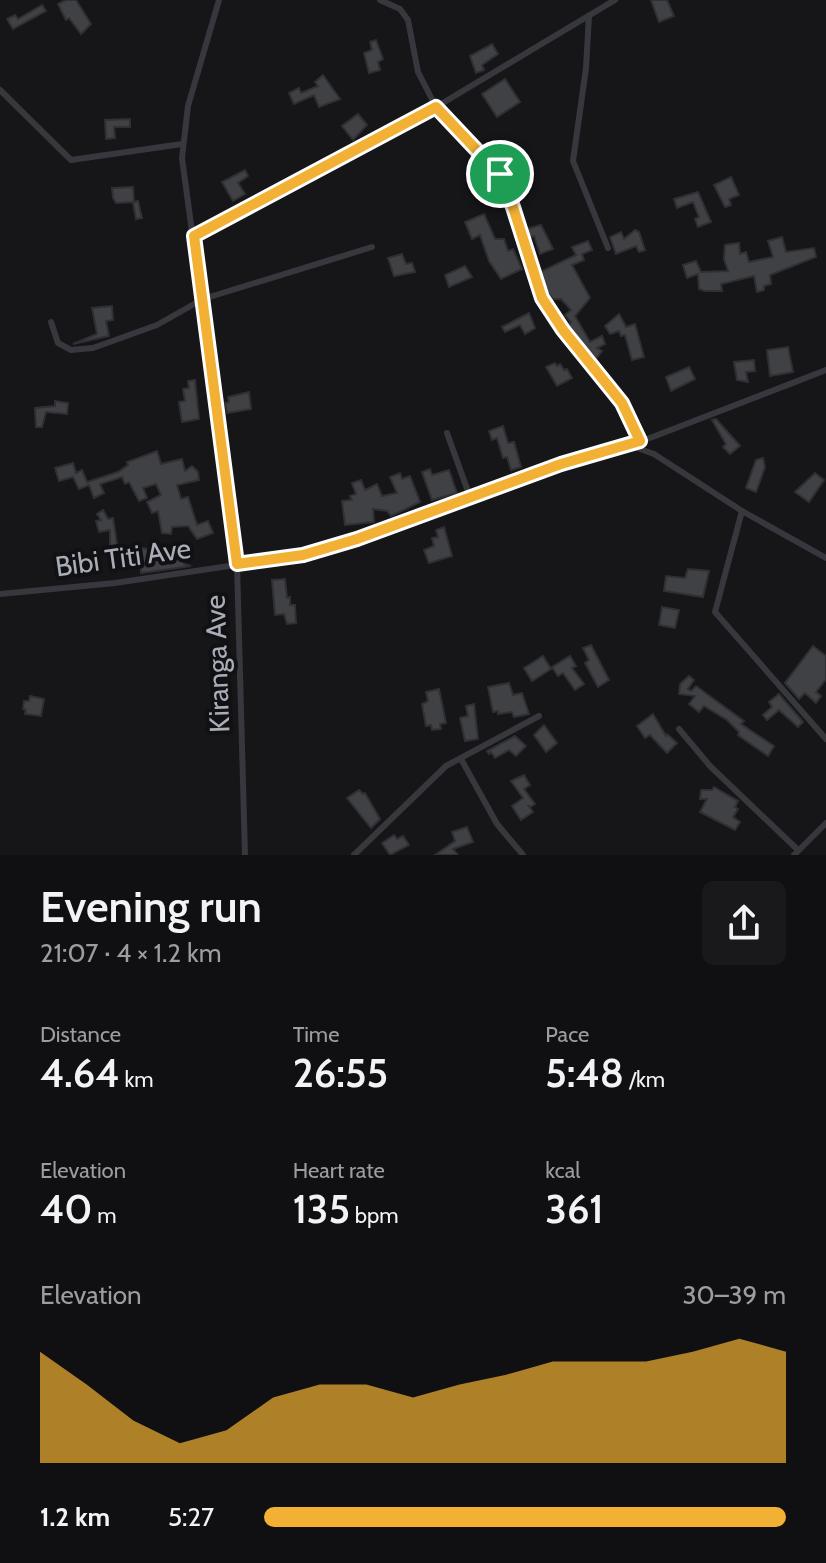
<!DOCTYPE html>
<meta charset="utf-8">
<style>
body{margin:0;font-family:Cabin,sans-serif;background:#19191b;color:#f1f3f6;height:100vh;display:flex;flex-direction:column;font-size:30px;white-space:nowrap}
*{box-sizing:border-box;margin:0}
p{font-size:26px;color:#9c9d9f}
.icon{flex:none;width:44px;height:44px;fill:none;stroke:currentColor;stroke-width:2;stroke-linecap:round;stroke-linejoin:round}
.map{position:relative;height:855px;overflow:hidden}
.drawer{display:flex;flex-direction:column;background:#101012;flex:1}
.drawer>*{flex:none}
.pin{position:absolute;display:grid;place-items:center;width:68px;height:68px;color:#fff;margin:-34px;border:4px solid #fff;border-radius:50%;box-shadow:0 2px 8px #0007}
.round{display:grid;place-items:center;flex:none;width:84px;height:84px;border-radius:12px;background:#19191b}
.summary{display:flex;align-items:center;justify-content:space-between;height:136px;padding:0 40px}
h1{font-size:44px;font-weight:600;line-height:60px}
.figures{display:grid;grid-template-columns:repeat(3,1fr);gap:12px;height:136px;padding:8px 40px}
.figures div{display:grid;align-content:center}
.figures b{font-size:40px;font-weight:600}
.figures small{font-size:22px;font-weight:400}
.figures p{font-size:22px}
.chart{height:224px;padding:16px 40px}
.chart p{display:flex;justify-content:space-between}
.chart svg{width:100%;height:144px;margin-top:8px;fill:#f2b134;opacity:.7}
ul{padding:0 40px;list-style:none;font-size:26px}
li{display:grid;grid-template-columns:128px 96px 1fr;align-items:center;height:60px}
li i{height:20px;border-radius:10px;background:#f2b134}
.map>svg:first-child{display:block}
</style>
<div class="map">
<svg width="826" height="855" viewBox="0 0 826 855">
<rect width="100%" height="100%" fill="#161618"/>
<g fill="#404145" stroke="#303034" stroke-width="2">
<polygon points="66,0 76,0 91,24 81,34 69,18 66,20 58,4"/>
<polygon points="651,0 667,0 674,16 659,22"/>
<polygon points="42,5 46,11 13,29 7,19 15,15 18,19"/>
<polygon points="376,40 383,59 378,62 380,70 369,73 364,53 372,50 370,42"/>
<polygon points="492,44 498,54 482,65 484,70 476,73 470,56"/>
<polygon points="323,75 340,99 319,107 314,95 294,104 289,93 299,88 301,93 318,86 315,82"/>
<polygon points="505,79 520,102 497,117 482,94"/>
<polygon points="358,114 367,125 353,140 342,126"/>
<polygon points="130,119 130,127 114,127 115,138 106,139 105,120"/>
<polygon points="245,170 248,176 238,183 245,194 233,201 222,182"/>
<polygon points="731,177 739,195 729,199 731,205 725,207 714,185"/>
<polygon points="133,187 134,202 138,201 142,218 136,219 133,202 116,203 113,198 112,188"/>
<polygon points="698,192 711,222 698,227 695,219 699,217 693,202 677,208 674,199"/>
<polygon points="484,214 495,239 504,239 508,251 513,249 522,269 501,279 489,261 480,235 472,239 465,222"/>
<polygon points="541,225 553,249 540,254 534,236 529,238 526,229"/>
<polygon points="635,230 639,232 645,250 639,252 636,246 616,254 610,237 621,232 624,239"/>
<polygon points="782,237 786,252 814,248 816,257 770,275 771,284 764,286 764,290 757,292 754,276 721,284 722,291 705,291 699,289 698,274 687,278 683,265 696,261 701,272 728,271 724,259 725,245 739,243 740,254 746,252 749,262 773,257 768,241"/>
<polygon points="588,241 592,250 582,254 584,260 572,265 590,298 575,316 590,342 602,336 605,344 597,348 602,351 596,359 567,326 571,322 565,315 571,310 561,299 553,299 546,291 540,272 576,255 572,247"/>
<polygon points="402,254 406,264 412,263 415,272 394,276 388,258"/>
<polygon points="465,266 472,277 449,287 445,275"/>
<polygon points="112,306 113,320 106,321 109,336 73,344 97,334 92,308"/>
<polygon points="529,313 535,328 525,334 520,325 505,332 502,327"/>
<polygon points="619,314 626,327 635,324 644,357 632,360 625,335 621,336 619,331 610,334 605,326"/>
<polygon points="788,347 793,372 770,376 767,350"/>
<polygon points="754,360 755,371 746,372 748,382 737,380 734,362"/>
<polygon points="555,363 557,366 560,364 564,370 567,369 572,378 557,386 546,367"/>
<polygon points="689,367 695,379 671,391 666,377"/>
<polygon points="195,380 199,419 182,422 179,402 185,401 183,389 189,388 188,381"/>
<polygon points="249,392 251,409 227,413 225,403 229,402 228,397"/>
<polygon points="55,401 68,403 67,414 46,412 42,427 36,427 35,408 55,406"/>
<polygon points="716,419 740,446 730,454 723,447 726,444 712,420"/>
<polygon points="503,426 508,443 514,442 521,467 511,470 507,457 503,458 497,438 492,440 489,431"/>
<polygon points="157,451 161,464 182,459 185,471 192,466 198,472 199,480 177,485 181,499 188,497 197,525 208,521 213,533 197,539 188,526 172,527 171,534 162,533 158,511 152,513 147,502 161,495 156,484 143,488 147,498 139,501 129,482 125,484 122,477 100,484 104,493 94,498 89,485 79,489 73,477 59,481 55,468 73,463 76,473 82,470 87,482 118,472 128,465 127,462"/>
<polygon points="763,458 765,467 756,492 746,488 756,460"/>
<polygon points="430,469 432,475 449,470 457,493 432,500 422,472"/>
<polygon points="400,473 402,479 410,476 420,502 391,516 387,511 373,509 374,522 345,525 342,501 352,500 350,496 356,494 352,483 361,480 365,490 377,484 382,496 397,493 390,477"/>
<polygon points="815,473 824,480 809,502 795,492"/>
<polygon points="103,510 108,519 113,518 120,564 110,565 110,530 99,532 96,521 101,520 97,514"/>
<polygon points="444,527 452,556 429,563 424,550 434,546 432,538 438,537 436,530"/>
<polygon points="162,547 170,548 170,556 184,555 184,564 191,566 141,573 141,567 132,565 133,556 140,557 141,548 162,551"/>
<polygon points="688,569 709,571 703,597 664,591 666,576 685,578"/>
<polygon points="285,579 287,598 290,597 290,605 295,605 296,623 287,624 284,614 275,615 272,580"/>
<polygon points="662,607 679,610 675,628 659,625"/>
<polygon points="591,645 609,680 598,687 585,663 589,660 583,648"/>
<polygon points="813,646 826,656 826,679 816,692 821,696 816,703 805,693 799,699 785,683"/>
<polygon points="543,656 551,669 532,681 524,668"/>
<polygon points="570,656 576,666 572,668 584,684 575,690 563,673 558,676 552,667"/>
<polygon points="689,676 694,680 688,689 691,691 696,686 744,721 741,724 774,746 768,756 738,735 739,732 727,720 704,706 699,712 689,704 695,696 679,694 680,684"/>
<polygon points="509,683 513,695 522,693 529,714 514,717 512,712 498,714 498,711 493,712 488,687"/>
<polygon points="439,689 446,723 440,724 441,729 432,730 431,725 426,726 422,704 428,701 426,692"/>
<polygon points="779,694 803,722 798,727 779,710 767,720 763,715 772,707 769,702"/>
<polygon points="30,696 44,699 41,716 25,714 26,710 23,709 24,701 29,701"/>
<polygon points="474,704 478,739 465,741 460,718 468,716 466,706"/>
<polygon points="653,714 666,736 667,734 677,743 667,753 650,735 645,738 637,726"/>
<polygon points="544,725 557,743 546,752 534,735"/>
<polygon points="515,736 526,746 516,756 509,750 495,758 491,752 489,754 487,751"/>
<polygon points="524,775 530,785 524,789 535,804 530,807 528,805 533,812 521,820 512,806 523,798 511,781"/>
<polygon points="714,787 738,801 735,807 738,809 733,817 740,822 735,830 700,812 707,799 700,799 701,790 712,790"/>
<polygon points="359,790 363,794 365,793 380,819 371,828 347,798"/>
<polygon points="467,827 473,842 453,849 458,855 435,855 455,841 452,832"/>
<polygon points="394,835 397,839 403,836 409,845 390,855 382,843"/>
</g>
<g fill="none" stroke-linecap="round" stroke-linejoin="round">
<g stroke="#37383d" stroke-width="6">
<polyline points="219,0 188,106 182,158 237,564 245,855"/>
<polyline points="380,0 400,9 408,20 418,72 436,107 504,179 542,298 563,330 622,403 640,441"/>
<polyline points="589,16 586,68 573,161 608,248"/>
<polyline points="0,90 71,160 182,144"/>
<polyline points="194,236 436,107 615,0"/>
<polyline points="51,322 58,343 71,350 93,348 157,325 203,299 372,247"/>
<polyline points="447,433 470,497"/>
<polyline points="637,443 826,370"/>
<polyline points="742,511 715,612 826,739"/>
<polyline points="0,594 115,583 303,555 388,530 561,464 629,445 654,454 742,511 826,558"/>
<polyline points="679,729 710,766 798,850"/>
<polyline points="461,759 497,824 523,855"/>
<polyline points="354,855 446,766 539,716"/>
<polyline points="794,855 826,823"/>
</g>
</g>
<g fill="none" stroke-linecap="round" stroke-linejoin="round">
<defs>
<polygon id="route" points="436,107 504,179 542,298 563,330 622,403 640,441 561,464 357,539 303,555 237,564 194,236"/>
</defs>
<use href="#route" stroke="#fff" stroke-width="16"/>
<use href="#route" stroke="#f2b134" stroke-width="10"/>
</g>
<g text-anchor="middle" stroke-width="8" stroke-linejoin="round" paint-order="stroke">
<g font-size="28" fill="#a8adb8" stroke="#111113">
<text transform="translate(123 557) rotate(-8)" y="10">Bibi Titi Ave</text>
<text transform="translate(217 664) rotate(-92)" y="10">Kiranga Ave</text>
</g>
</g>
</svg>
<div class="pin" style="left:500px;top:174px;background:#1e9e55"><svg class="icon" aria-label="arrive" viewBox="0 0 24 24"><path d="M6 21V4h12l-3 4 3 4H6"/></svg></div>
</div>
<section class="drawer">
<div class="summary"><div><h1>Evening run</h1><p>21:07 · 4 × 1.2 km</p></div><a class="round"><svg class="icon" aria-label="share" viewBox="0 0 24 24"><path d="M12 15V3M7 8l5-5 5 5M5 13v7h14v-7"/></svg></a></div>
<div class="figures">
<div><p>Distance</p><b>4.64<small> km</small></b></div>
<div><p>Time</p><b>26:55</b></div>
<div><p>Pace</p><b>5:48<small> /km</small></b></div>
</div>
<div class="figures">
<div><p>Elevation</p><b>40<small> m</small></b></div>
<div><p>Heart rate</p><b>135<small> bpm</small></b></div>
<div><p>kcal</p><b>361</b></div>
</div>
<div class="chart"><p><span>Elevation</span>30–39 m</p>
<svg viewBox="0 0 160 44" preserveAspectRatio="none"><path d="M0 44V10L10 20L20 31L30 38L40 34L50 24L60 20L70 20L80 24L90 20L100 17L110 13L120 13L130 13L140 10L150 6L160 10V44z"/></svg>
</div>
<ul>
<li><b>1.2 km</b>5:27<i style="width:100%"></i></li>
</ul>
</section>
